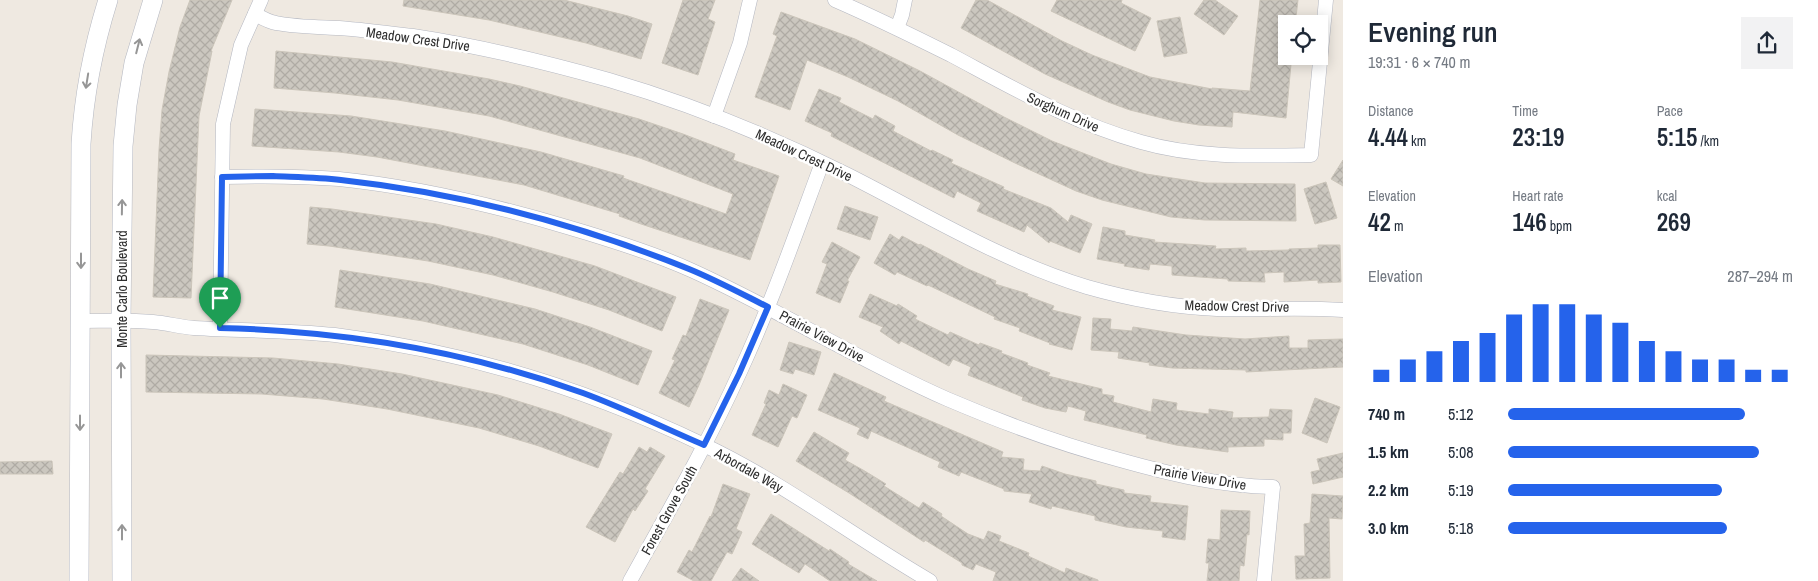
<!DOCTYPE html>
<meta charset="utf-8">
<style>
body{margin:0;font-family:"Archivo Narrow",sans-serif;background:#f2f2f3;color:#1f2937;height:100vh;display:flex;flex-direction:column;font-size:19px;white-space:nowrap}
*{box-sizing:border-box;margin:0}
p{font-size:16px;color:#747a83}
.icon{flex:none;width:28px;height:28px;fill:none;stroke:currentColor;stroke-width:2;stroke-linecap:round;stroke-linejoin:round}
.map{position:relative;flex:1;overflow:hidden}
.side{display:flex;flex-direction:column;background:#fff;width:475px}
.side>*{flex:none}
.controls{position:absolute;left:1278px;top:15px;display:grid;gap:10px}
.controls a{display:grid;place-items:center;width:50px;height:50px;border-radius:0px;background:#fff;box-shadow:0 2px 12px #0003;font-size:25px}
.pin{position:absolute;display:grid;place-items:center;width:42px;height:42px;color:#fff;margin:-51px -21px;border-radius:50% 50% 50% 0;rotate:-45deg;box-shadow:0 0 5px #0007}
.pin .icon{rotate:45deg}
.round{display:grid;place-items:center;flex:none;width:52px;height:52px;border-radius:0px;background:#f2f2f3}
.summary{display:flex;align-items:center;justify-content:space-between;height:85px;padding:0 25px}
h1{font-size:28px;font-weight:600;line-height:38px}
.metrics{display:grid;grid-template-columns:repeat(3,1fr);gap:8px;height:85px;padding:5px 25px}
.metrics div{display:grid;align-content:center}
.metrics b{font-size:25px;font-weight:600}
.metrics small{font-size:14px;font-weight:400}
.metrics p{font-size:14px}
.chart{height:140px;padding:10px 25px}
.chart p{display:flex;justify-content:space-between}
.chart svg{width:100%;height:90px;margin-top:5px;stroke:#2563eb;stroke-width:6}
ul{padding:0 25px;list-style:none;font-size:16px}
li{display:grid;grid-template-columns:80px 60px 1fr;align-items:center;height:38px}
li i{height:12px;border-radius:6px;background:#2563eb}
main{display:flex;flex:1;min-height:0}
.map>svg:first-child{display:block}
</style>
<main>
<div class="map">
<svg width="1343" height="581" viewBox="0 0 1343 581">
<defs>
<pattern id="building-cross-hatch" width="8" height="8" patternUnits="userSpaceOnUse" patternTransform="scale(1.25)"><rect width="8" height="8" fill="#cbc7bf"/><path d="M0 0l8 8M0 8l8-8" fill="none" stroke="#afaba4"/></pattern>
</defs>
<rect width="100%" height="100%" fill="#efe9e1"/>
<g fill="url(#building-cross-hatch)" stroke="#cbc5ba">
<polygon points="190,0 232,0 211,51 212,51 199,116 191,298 153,297 159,150 162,110 169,72 180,27"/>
<polygon points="404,0 564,0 628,16 652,24 641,59 586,43 489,20 403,6"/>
<polygon points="683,0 715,0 708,19 715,22 698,75 662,63"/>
<polygon points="976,0 987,0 1062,41 1092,55 1150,77 1212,89 1212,88 1250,91 1260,0 1298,0 1296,17 1286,16 1286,63 1291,64 1286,118 1233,112 1232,127 1199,125 1174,121 1130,110 1108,102 1045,74 961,28"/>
<polygon points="1057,0 1122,0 1121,3 1151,18 1135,51 1051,11"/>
<polygon points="1204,0 1215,0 1238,16 1224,35 1194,14"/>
<polygon points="781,12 855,39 920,71 1004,117 1052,141 1111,164 1146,174 1205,183 1295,184 1296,221 1205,220 1171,217 1102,200 1076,191 1015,163 958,135 898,101 848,77 807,60 790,110 755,97 777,36 773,34"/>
<polygon points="1180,17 1187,53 1164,57 1157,21"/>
<polygon points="276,51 392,62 489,79 520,86 639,119 683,134 735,154 733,160 779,176 750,260 641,224 619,216 620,214 524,185 377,157 339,152 252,146 255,109 351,116 445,131 541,152 624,176 623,178 726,214 733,194 640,158 489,116 398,100 335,93 274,88"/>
<polygon points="819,89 841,98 839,102 873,119 875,115 895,126 893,131 931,151 932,150 953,160 951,163 1004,187 1003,189 1051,208 1068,222 1071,215 1092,224 1080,253 1050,241 1049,243 1027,225 1024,232 1004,223 977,211 981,203 957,191 954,198 831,136 832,133 805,121"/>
<polygon points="1343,160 1343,186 1331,179"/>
<polygon points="1326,182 1337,218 1315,224 1304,189"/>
<polygon points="845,206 878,217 870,240 837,229"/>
<polygon points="310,207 332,209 436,224 493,237 595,266 676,297 662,331 609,310 553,292 493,275 428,261 329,246 307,244"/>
<polygon points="1103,227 1125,231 1125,235 1155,240 1154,242 1216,246 1215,249 1246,248 1246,251 1289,250 1289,249 1318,248 1318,245 1340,245 1341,282 1318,283 1318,280 1284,282 1284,272 1264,273 1265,282 1228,281 1228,279 1172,275 1172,266 1150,264 1149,270 1124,266 1125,264 1097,259"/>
<polygon points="890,234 899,240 902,236 919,245 920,244 968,269 996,281 995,284 1028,294 1027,296 1054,306 1052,310 1081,317 1072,350 1049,344 1050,343 1019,331 1020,328 994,319 995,317 928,285 927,286 897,272 895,275 874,263"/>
<polygon points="832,242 860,257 847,281 849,281 840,303 816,293 827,264 822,262"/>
<polygon points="340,270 430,284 535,309 590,327 652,351 638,385 588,365 523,344 423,321 335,307"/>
<polygon points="870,294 897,306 898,304 917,316 915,319 948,335 950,332 979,345 980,343 1002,351 1001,353 1028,363 1027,365 1050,373 1048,376 1102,389 1102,394 1114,396 1113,402 1151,412 1153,399 1177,403 1176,410 1209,414 1209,409 1233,412 1232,418 1269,417 1270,409 1292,410 1291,433 1283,433 1283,440 1264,439 1264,446 1228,447 1228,452 1176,445 1146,438 1147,435 1084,420 1086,411 1068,406 1066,412 1045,408 1022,400 1023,397 968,375 971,367 953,359 949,366 901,341 899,344 880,331 883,327 859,317"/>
<polygon points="700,299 729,310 699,385 689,407 659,393 675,360 672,359 683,335 686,336"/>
<polygon points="1093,318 1111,319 1110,329 1132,331 1133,327 1186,335 1245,339 1289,336 1289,348 1308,348 1308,340 1343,339 1343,367 1246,372 1246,370 1172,368 1149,365 1150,363 1118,358 1119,352 1091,350"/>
<polygon points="789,342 821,352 814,375 795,369 793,374 780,370"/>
<polygon points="146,355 273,358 338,364 402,374 498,395 559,414 612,434 598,468 539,446 479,428 387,409 323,399 262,394 146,392"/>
<polygon points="834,373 886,397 884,401 1003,452 1001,457 1024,459 1023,470 1040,471 1042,466 1065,474 1096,481 1096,484 1124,490 1124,493 1151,496 1150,502 1188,506 1185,540 1162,537 1163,531 1126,527 1095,520 1095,516 1052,506 1051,509 1029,502 1032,494 1004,491 1004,489 961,472 959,476 938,467 940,462 871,431 868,439 857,434 860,428 818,410"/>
<polygon points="783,384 807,395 797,418 792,416 778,447 752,435 766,404 764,403 769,390 779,395"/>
<polygon points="1315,398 1340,407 1327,443 1302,433"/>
<polygon points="814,432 849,453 845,460 863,470 886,484 884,486 919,508 923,502 942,514 941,516 968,534 984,540 988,531 1001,536 999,541 1029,553 1028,556 1065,573 1066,568 1098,580 1098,581 993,581 996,572 976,564 973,570 962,565 962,563 925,540 924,542 849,493 796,461"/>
<polygon points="639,447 647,452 650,447 665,456 645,489 648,491 635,511 633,509 615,542 586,527 620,472 623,474"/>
<polygon points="1343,453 1343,477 1313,484 1311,472 1320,470 1317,459"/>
<polygon points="52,461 53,474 0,474 0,462"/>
<polygon points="723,484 750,494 736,529 742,532 732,554 727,552 711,581 694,581 677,572 689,550 692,552 710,516 711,517"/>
<polygon points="1312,494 1343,496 1342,519 1329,518 1330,578 1296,579 1295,556 1305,556 1304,524 1310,523"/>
<polygon points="1221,510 1250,511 1249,535 1247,534 1244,566 1240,565 1239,581 1207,581 1209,563 1206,563 1208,539 1220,540"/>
<polygon points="771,514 829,551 830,549 849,562 848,564 877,581 830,581 805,564 799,573 752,544"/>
<polygon points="741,568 759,581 732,581"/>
</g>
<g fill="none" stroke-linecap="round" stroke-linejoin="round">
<defs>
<g id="street">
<path d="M835,0C874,17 913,36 951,55C1013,88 1073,123 1141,142C1196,158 1254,156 1311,155L1326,0"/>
<path d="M255,14C262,18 269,22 276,23C296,27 318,27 339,28C364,30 388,33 413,36C479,46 545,62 609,80C691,104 772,137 848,175C927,215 1002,261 1087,287C1129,299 1173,307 1217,309C1259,310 1301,307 1343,310"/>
<polyline points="897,28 902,15 905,0"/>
<polyline points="714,116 740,43 750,0"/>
<path d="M222,177C261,176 300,176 339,179C416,187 493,205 567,227C608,239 654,253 693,271C779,310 860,361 947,399C1003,423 1060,444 1120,460C1170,474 1220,486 1273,487L1264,581"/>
<path d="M81,321C105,321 129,320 153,322C167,323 180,327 194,328C241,331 288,330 335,335C464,351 587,389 704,445C784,483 854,537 930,581"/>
<polyline points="220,328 223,124 241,45 261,0"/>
<path d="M630,581C668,512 707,445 739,374C771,305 796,233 822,163"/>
</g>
<g id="secondary">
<path d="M79,581L81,144C84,94 93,48 108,0"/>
<polyline points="122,581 121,321 123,146 127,105 134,63 153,0"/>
</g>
</defs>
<use href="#street" stroke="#b4b7c1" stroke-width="15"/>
<use href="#secondary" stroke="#b4b7c1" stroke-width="20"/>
<use href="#street" stroke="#fff" stroke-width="14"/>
<use href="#secondary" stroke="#fff" stroke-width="19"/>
</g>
<defs><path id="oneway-shaft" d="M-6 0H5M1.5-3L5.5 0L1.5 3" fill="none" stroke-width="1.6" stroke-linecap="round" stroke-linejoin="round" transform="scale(1.25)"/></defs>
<g stroke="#969696">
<use href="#oneway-shaft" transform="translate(138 46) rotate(-76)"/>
<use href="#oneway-shaft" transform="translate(87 81) rotate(99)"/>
<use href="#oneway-shaft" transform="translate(122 207) rotate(-89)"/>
<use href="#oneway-shaft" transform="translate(81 261) rotate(90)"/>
<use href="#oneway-shaft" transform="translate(121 370) rotate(-90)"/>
<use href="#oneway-shaft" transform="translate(80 423) rotate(90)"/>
<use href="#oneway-shaft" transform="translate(122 532) rotate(-90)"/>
</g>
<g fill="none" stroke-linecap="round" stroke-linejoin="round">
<defs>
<path id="route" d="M273,176C295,177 318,177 341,180C460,193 578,224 689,269C716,280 742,294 768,307L739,374L704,445C664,428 624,408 583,393C466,351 343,331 220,328L222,177Z"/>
</defs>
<use href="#route" stroke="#fff" stroke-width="10"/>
<use href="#route" stroke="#2563eb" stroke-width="6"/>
</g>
<g text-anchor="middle" stroke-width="5" stroke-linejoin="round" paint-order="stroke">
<g font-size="14" fill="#2e2e2e" stroke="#fff">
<text transform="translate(418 39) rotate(8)" y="5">Meadow Crest Drive</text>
<text transform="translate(1063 112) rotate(24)" y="5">Sorghum Drive</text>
<text transform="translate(804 155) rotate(25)" y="5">Meadow Crest Drive</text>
<text transform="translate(122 289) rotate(-90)" y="5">Monte Carlo Boulevard</text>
<text transform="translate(1237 306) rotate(1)" y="5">Meadow Crest Drive</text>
<text transform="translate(822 336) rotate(28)" y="5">Prairie View Drive</text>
<text transform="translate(749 470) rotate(29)" y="5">Arbordale Way</text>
<text transform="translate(1200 477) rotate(10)" y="5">Prairie View Drive</text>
<text transform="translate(669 510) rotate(-61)" y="5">Forest Grove South</text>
</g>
</g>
</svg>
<div class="controls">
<a><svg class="icon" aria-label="locate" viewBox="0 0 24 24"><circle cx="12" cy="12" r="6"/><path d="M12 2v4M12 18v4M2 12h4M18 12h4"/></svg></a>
</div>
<div class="pin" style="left:220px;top:328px;background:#1e9e55"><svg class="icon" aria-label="arrive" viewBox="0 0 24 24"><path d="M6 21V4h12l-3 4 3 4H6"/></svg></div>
</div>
<section class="side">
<div class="summary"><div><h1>Evening run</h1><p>19:31 · 6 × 740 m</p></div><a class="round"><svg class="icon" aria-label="share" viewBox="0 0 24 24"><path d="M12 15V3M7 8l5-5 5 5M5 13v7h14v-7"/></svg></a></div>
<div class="metrics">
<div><p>Distance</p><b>4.44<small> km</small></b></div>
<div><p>Time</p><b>23:19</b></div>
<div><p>Pace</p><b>5:15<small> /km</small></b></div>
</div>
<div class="metrics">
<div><p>Elevation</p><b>42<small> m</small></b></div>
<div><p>Heart rate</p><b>146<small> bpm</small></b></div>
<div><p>kcal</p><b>269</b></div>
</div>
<div class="chart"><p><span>Elevation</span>287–294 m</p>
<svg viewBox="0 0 160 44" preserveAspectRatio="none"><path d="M5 44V38M15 44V33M25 44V29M35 44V24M45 44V20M55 44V11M65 44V6M75 44V6M85 44V11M95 44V15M105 44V24M115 44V29M125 44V33M135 44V33M145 44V38M155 44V38"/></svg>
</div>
<ul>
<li><b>740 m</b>5:12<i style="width:83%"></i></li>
<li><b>1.5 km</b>5:08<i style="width:88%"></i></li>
<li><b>2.2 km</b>5:19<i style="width:75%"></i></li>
<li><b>3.0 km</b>5:18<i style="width:77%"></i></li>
</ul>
</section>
</main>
